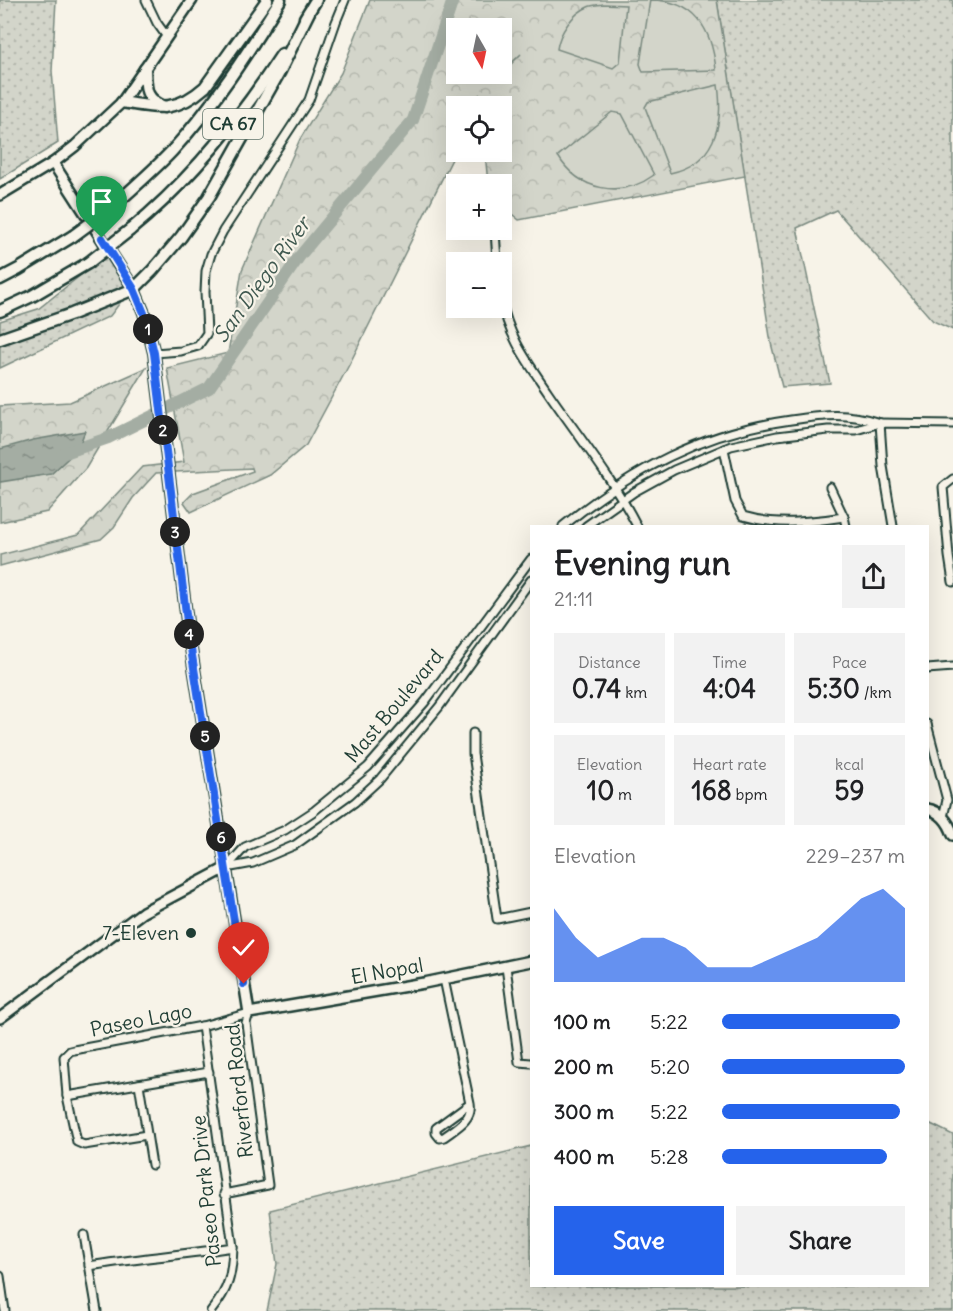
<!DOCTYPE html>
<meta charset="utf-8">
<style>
body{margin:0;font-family:Delius,sans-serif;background:#f2f2f2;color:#202124;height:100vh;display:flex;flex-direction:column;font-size:22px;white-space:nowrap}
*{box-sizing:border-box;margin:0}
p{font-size:20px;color:#757577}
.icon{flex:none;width:33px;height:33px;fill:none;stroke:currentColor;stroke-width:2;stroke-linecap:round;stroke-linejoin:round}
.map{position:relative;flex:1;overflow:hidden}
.drawer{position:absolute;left:530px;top:525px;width:399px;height:762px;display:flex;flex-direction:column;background:#fff;border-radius:0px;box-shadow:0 6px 24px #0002}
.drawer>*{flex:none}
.needle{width:39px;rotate:171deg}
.buttons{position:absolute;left:446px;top:18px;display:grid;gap:12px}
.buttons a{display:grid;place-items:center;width:66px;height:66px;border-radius:0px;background:#fff;box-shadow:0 6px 24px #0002;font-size:30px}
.pin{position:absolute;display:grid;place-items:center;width:51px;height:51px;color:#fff;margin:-62px -26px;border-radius:50% 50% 50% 0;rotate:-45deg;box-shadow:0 0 6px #0007}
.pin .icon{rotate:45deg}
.km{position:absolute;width:30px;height:30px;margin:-15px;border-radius:50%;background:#222;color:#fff;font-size:16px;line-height:30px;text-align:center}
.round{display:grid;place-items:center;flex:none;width:63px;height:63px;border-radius:0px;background:#f2f2f2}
.summary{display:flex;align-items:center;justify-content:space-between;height:102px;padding:0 24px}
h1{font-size:33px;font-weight:800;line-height:45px}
.figures{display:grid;grid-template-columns:repeat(3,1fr);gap:9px;height:102px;padding:6px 24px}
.figures div{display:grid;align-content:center;border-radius:0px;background:#f2f2f2;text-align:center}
.figures b{font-size:26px;font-weight:800}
.figures small{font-size:16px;font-weight:400}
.figures p{font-size:16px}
.chart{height:168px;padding:12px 24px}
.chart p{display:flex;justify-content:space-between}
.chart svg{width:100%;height:108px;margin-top:6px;fill:#2563eb;opacity:.7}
.primary-button{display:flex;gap:12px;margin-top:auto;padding:12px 24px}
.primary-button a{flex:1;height:69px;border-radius:0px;background:#2563eb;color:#fff;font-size:24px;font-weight:800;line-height:69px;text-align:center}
.primary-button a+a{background:#f2f2f2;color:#202124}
ul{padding:0 24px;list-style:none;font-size:20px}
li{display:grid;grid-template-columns:96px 72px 1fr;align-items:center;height:45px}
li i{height:15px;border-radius:8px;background:#2563eb}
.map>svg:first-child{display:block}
</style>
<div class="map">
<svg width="953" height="1311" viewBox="0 0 953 1311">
<defs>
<pattern id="grass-dots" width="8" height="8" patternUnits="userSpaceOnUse" patternTransform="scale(1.5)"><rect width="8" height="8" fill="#d3d5ca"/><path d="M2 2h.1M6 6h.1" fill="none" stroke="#b5b8ae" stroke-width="1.8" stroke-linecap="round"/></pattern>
<pattern id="forest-crowns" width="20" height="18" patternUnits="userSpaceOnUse" patternTransform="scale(1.5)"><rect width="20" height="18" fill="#d3d5ca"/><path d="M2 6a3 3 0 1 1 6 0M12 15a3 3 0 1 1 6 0" fill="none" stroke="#b5b8ae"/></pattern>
<pattern id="water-ripples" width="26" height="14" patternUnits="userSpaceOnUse" patternTransform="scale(1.5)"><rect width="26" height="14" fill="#a4ada3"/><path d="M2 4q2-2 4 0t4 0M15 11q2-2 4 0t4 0" fill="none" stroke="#858e86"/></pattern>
</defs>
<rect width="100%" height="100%" fill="#f7f3e8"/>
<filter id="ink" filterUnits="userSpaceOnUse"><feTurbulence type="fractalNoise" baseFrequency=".0167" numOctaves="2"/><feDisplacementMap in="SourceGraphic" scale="12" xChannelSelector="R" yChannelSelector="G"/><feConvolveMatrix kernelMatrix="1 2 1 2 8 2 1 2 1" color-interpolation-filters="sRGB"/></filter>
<g filter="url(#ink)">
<g fill="url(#grass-dots)" stroke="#79897f" stroke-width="1.5">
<polygon points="0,0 56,0 52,71 58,143 0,179"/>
<polygon points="717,0 953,0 953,330 933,321 836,210 797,228 830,383 782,387 771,343"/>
<polygon points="106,255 129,291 110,316 0,368 0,321 38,309"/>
<polygon points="927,1122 953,1135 953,1311 267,1311 277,1264 270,1210 531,1146 531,1286 927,1286"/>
</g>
<g fill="url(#forest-crowns)" stroke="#79897f" stroke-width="1.5" fill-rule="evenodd">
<path d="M370,0H717L745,176L519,220L501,205V184H488L485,152H501V106H473L479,100V95L468,106H456V151L349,365L306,445L270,475L191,512L184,502L193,493L253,471L252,468L156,473L133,498L114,527L101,539L0,566V555L78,535L142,467L184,462L167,368L228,353L242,270L300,139L341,73ZM456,28H501V73L521,54L497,78L500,74H456Z"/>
<polygon points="146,368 86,468 47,512 0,522 0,406 70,402"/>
</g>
<g fill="#d3d5ca" stroke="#79897f" stroke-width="1.5">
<path d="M650,0C695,0 712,29 716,70L643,72L640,64Z"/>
<path d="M603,4L626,5L620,62L613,68L557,49C559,33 573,13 588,7C593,5 599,5 603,4Z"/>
<path d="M718,85C724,126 714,164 670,173L645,107L648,102Z"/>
<path d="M612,112L622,114L654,175C621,199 579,191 558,156Z"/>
</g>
<polygon fill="url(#water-ripples)" stroke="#6f8077" stroke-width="1.5" points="85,431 78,449 51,474 0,482 0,449 33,440"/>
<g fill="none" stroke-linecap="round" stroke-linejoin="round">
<polyline stroke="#a4ada3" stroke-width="12" points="62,454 108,438 209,388 299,257 413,120 453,0"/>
<defs>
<g id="minor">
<polyline points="146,0 157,23 167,37"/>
<polyline points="495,230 497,262"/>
<path d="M501,298C508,336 527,361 548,392C578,436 613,479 637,526"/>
<polyline points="154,353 181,351 198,346 207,333 205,292 206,271 211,254 223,231 309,100 336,22 345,0"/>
<polyline points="880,423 883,466 893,526"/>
<path d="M724,449L735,501L743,516C776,526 811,522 844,517"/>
<polyline points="953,479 943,487 949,556 953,582"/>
<polyline points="830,487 844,517 846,526"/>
<path d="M563,526C632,470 702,432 791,420C825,415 847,412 880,423"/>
<polyline points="586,526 634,492 674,470 731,446 777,436 828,430 856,430 880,423 953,424"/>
<polyline points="927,669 953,667"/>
<polyline points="927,724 947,800 943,817"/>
<polyline points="473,733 473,754 497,919 531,912"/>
<polyline points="226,868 245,847 285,830 314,811 368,767 425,702 531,559"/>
<polyline points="226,868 253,863 295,845 355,802 380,779 439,707 531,580"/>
<polyline points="506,967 519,1062 531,1063"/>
<path d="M444,979L470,1103C473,1120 456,1128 444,1137L440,1138L436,1133V1128L470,1103"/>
<path d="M202,1026L233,1247C232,1275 229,1289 211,1311"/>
<polyline points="139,1084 152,1165"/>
<polyline points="67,1096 209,1072"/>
<polyline points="147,1135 84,1145 77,1142 67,1096 64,1057 70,1051 74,1050 202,1026 249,1013 246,1023 268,1185 224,1194"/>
<polyline points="84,1235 97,1311"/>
<path d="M89,1266C137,1258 185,1255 233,1247"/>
<polyline points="0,1276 5,1311"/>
</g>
<g id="major">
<polyline points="53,163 134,289 144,313 154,353 188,630 249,1013 424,983 531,961"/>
<polyline points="0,195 53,163 75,146 122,102 192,0"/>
<path d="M927,809C940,811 949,822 953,835"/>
<polyline points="0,1018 143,912 226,868"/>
</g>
<g id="highway">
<polyline points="305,18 316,0"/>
<path d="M145,69C146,89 144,98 164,107"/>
<path d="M122,102C158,108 176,113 205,87L267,0"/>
<path d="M111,208C132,189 153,171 172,151C214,105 248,53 280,0"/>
<path d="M130,230C191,180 239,120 282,54"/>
<polyline points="0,279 19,269 73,236"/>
<polyline points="0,311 32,296 88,263"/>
<polyline points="0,339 72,314 134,289 152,271 181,237 209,197 280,71 309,12"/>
</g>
</defs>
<use href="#minor" stroke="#1f3d34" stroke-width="11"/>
<use href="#major" stroke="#1f3d34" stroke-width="14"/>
<use href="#highway" stroke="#1f3d34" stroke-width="15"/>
<use href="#minor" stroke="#f7f3e8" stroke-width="7"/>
<use href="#major" stroke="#f7f3e8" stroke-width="9"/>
<use href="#highway" stroke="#f7f3e8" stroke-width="10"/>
<defs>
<g id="highway-bridge">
<polyline points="73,236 111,208"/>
<polyline points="88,263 130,230"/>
</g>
</defs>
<use href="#highway-bridge" stroke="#1f3d34" stroke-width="15" stroke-linecap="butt"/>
<use href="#highway-bridge" stroke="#f7f3e8" stroke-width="10"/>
</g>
</g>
<g fill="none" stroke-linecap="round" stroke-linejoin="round" filter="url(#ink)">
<defs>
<polyline id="route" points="102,238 134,289 144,313 154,353 188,630 244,984"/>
</defs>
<use href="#route" stroke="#fff" stroke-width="12"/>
<use href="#route" stroke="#2563eb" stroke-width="8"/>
</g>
<circle fill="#1f3d34" stroke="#f7f3e8" stroke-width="2" cx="191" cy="933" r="6"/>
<g text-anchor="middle" stroke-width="4.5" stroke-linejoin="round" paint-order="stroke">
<rect fill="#f7f3e8" stroke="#60746a" stroke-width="1.5" x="203" y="109" width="60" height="30" rx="4.5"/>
<g font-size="18" font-weight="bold" fill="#1f3d34">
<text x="233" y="130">CA 67</text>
</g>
<g font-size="20" fill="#1f3d34" stroke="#f7f3e8">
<text transform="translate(394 706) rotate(-50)" y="7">Mast Boulevard</text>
<text transform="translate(387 971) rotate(-10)" y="7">El Nopal</text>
<text transform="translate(141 1020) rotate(-11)" y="7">Paseo Lago</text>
<text transform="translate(239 1091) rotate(-96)" y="7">Riverford Road</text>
<text transform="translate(206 1191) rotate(-96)" y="7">Paseo Park Drive</text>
</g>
<g font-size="20" fill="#1f3d34" stroke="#f7f3e8" text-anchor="end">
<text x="179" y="940">7-Eleven</text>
</g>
<g font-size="21" font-style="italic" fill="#405950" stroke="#f7f3e8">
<text transform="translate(262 280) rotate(-54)" y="7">San Diego River</text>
</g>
</g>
</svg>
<div class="buttons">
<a><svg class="needle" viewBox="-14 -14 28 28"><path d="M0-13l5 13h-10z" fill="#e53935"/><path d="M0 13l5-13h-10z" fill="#757577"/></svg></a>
<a><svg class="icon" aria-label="locate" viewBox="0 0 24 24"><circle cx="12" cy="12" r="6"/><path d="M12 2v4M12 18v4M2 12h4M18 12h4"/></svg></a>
<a>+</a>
<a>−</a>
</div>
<div class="pin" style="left:102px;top:238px;background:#1e9e55"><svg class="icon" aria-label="arrive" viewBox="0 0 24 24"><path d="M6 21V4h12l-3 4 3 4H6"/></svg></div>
<div class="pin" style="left:244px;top:984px;background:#d93025"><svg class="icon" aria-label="check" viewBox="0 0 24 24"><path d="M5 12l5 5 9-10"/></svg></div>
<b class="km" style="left:148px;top:329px">1</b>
<b class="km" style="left:163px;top:430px">2</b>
<b class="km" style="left:175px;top:532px">3</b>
<b class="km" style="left:189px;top:634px">4</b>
<b class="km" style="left:205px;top:736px">5</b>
<b class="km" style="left:221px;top:837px">6</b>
<section class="drawer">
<div class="summary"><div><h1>Evening run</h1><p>21:11</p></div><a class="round"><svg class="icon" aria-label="share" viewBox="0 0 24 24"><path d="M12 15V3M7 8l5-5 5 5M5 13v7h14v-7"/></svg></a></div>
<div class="figures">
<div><p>Distance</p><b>0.74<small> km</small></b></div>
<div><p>Time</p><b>4:04</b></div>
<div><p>Pace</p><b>5:30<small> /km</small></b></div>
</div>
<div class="figures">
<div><p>Elevation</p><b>10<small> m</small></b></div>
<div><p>Heart rate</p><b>168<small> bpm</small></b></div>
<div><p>kcal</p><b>59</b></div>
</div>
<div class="chart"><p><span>Elevation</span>229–237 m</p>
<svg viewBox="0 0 160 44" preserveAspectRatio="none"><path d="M0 44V14L10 26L20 34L30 30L40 26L50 26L60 30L70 38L80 38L90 38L100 34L110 30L120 26L130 18L140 10L150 6L160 14V44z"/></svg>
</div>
<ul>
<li><b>100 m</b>5:22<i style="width:97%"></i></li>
<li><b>200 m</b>5:20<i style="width:100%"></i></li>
<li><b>300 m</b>5:22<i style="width:97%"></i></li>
<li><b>400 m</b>5:28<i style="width:90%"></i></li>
</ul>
<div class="primary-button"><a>Save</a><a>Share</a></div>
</section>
</div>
